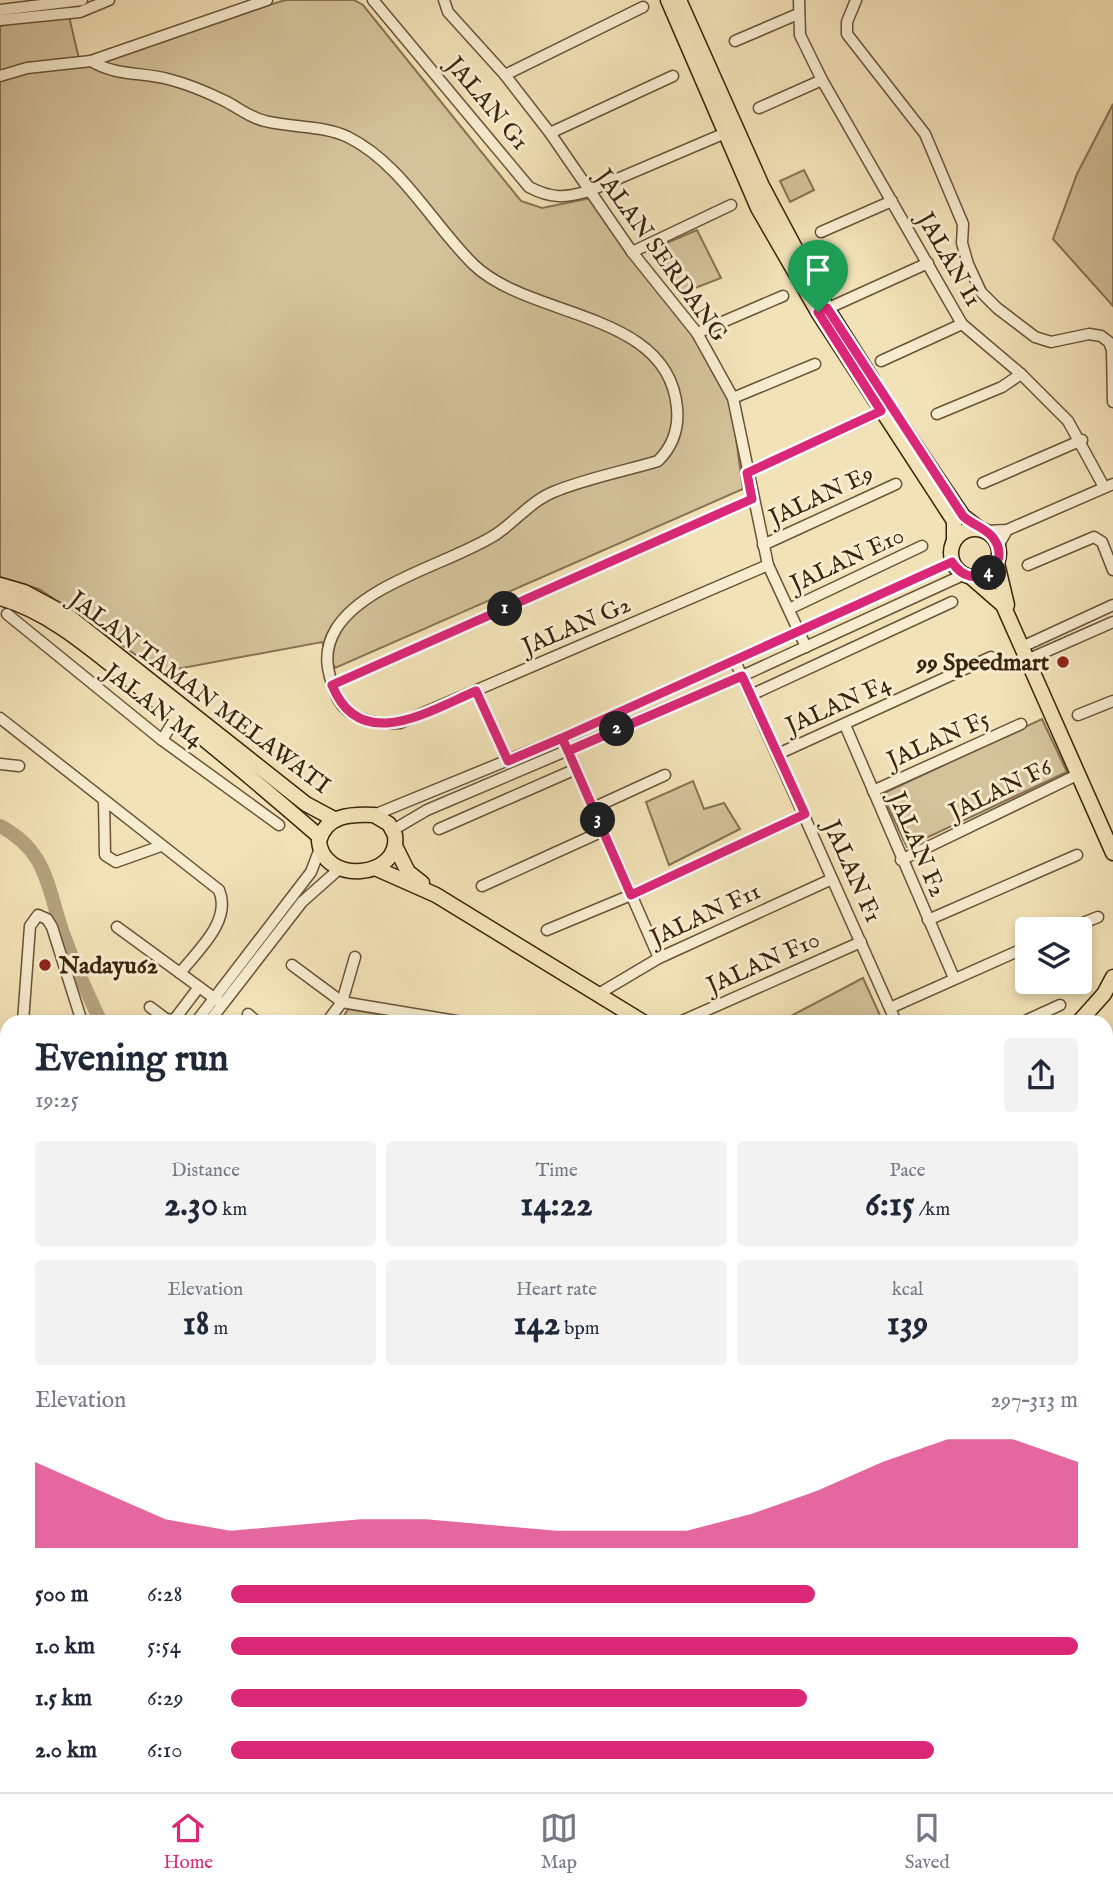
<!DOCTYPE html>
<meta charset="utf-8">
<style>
body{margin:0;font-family:"IM FELL English",serif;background:#f2f2f3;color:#1f2937;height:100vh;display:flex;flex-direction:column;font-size:26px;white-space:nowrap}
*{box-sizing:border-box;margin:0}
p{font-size:23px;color:#747a83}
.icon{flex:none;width:38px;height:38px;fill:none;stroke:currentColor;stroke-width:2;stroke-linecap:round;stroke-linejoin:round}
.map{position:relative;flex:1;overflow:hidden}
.sheet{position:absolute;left:0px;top:1015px;width:1113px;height:777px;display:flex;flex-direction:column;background:#fff;border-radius:21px 21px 0 0;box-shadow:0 4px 10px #0003}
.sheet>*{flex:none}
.controls{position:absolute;left:1015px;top:917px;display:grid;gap:14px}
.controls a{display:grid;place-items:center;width:77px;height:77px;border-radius:7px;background:#fff;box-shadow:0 4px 10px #0003;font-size:35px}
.pin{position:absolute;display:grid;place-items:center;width:60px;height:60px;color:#fff;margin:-72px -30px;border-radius:50% 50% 50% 0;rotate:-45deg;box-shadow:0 0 7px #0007}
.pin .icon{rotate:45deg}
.km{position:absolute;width:35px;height:35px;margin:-18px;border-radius:50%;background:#222;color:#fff;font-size:19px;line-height:35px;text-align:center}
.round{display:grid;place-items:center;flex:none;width:74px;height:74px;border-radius:7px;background:#f2f2f3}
.headline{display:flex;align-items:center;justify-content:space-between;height:119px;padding:0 35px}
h1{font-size:38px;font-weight:700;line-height:52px}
.metrics{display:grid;grid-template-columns:repeat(3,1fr);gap:10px;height:119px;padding:7px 35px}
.metrics div{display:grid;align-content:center;border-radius:7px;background:#f2f2f3;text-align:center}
.metrics b{font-size:35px;font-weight:700}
.metrics small{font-size:19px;font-weight:400}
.metrics p{font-size:19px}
.chart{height:196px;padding:14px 35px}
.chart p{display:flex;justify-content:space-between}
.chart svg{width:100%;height:126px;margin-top:7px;fill:#db2777;opacity:.7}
ul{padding:0 35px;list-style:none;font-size:23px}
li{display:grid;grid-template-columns:112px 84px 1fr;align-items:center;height:52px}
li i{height:18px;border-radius:9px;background:#db2777}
.menu{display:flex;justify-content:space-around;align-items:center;height:98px;border-top:2px solid #e0e1e3;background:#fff;font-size:19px;color:#747a83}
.menu a{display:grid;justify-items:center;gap:4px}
.menu .selected{color:#db2777}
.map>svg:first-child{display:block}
</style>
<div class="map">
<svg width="1113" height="1792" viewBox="0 0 1113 1792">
<rect width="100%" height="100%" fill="#f2e2b7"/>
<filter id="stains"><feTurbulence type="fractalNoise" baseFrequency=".00286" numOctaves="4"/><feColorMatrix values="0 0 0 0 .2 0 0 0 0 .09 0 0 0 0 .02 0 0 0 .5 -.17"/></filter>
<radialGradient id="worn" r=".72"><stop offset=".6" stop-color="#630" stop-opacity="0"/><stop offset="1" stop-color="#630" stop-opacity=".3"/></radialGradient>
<g fill="#d3c29a" stroke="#877253" stroke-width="2">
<polygon points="286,0 354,0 363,5 521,201 542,208 591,198 698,336 730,394 743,489 335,668 322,642 161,672 39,589 0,577 0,26 68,12 79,59"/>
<polygon points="1113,104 1113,306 1053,239 1077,174"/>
<polygon points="804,170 814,190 790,202 780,181"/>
<polygon points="697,230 721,278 682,293 648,251"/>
<polygon points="1042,719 1067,772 907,847 882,794"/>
<polygon points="693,781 704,809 724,803 740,829 669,865 646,802"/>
<polygon points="863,978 883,1022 791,1022 789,1017"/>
<polygon points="348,1009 426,1022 340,1022"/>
<polygon points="0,1114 6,1115 4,1138 7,1140 7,1243 0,1242"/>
<polygon points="1106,1599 1113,1604 1113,1792 550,1792 554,1785 1106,1785"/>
</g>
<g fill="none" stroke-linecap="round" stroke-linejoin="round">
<g stroke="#b4a17d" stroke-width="14">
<path d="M0,826C48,851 47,888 63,933C74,963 87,993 101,1022"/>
<polyline points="1106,1519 1113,1520"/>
</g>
<defs>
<g id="minor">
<path d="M373,0L529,187C552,199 565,198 589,191L730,131"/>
<polyline points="444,0 448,12 505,75 550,133 632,252 697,333 733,398 768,565 806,647"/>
<polyline points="799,0 800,35 822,80 962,324 1021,374 1068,421 1104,487"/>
<polyline points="856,0 847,22 847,34 925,134 963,224 962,243 968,264 981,292 997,308 1035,337 1051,342 1089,334 1101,336 1109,342 1112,350 1113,402"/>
<polyline points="0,10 82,0"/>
<polyline points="0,20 80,12 109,0"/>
<polyline points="735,41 798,14"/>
<path d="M91,61C116,76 140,72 168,79C188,84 209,93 227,102C240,109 251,118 265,121C292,128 323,125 348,137C402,164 432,224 474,265C531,319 669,311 677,408C679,429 673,446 658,461C625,471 588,478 556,491C533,499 515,522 495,535C451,563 364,583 336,629C322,652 327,672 336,695C346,720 377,725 400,723L768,565"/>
<polyline points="505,75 643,7"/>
<polyline points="0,76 27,68 91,61 267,0"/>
<polyline points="759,108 822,80"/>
<polyline points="550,133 673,76"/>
<polyline points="821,232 892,201"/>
<polyline points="632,252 731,205"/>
<polyline points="822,311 928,263"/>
<polyline points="697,333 783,296"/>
<polyline points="881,361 962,324"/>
<polyline points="733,398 815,364"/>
<polyline points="937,414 1002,387 1021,374"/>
<polyline points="747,473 888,408"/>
<polyline points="983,483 1082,440"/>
<polyline points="985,531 1007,530 1113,484"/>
<polyline points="763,545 896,484"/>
<polyline points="998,546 1007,530"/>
<polyline points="1028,565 1094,537 1102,542 1113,570"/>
<polyline points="789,609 922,546"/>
<polyline points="7,614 162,740 279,825"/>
<polyline points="1024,646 1113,605"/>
<polyline points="1029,659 1113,622"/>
<polyline points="735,661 896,1022"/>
<polyline points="332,685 752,499"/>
<polyline points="476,691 508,761"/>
<polyline points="751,695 952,602"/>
<polyline points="1078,715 1113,701"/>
<path d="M0,718L219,890C232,921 198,950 180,973"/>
<polyline points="845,725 954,978"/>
<polyline points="162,740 180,711"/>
<polyline points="566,746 659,958"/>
<polyline points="778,754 991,657"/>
<polyline points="0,764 19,766"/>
<polyline points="873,791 1021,724"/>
<polyline points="104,801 105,855 116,862 161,846"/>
<polyline points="593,808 665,775"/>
<polyline points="374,815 562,738 952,562"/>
<polyline points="439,829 576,769"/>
<polyline points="393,830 427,810 742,676 963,575"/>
<polyline points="901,860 1079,774"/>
<polyline points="482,886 603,831"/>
<polyline points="928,920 1077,855"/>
<polyline points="117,927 221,1003"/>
<polyline points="1068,929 1098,917"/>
<polyline points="547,930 631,895 805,814"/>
<polyline points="292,965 342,1002 462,1022"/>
<polyline points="600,993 659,958 832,879"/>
<polyline points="150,1007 166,1019 174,1020 199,987"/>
<polyline points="890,1008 1027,947"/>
<polyline points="248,1014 257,1022"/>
<polyline points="682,1021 861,942"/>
<polyline points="23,1022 30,926 38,915 47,919 52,927 82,1022"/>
<polyline points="196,1022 311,872 319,851"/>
<polyline points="209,1022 302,902 338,870"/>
<polyline points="327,1022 342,1002 355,957"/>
<polyline points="1023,1022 1060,1005"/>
<polyline points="1106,1044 1113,1063"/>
<polyline points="1106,1202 1113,1199"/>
<polyline points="1106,1240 1113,1289"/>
<polyline points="0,1333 7,1334"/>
<polyline points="1106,1349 1113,1355"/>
<polyline points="0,1385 5,1386 7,1411"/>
<polyline points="1106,1430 1113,1437"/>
<polyline points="1106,1449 1113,1458"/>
<polyline points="0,1583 7,1583"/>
<polyline points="0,1774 7,1774"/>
</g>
<g id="major">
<polyline points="668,0 758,208 818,312 954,521 954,541"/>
<polyline points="679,0 762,186 827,308 872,379"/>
<polyline points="892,411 963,516 980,529"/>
<circle cx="975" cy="553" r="24"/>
<polyline points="997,563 1007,605"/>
<polyline points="972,578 1003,605 1113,853"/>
<polyline points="0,585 24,592 67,615 306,804 334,819"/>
<path d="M0,598C52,613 92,650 134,683C198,733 259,784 320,837"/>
<path d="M374,815L389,824L395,835C401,879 323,885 319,841C326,815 350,814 374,815Z"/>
<polyline points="395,846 408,872 422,883"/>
<polyline points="375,868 436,895 643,1022"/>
<polyline points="1079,1022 1104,994 1113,977"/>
</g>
</defs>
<use href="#minor" stroke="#695337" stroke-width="13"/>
<use href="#major" stroke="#3b230c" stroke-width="17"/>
<use href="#minor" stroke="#f7ecd0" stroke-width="10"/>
<use href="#major" stroke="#f2e2b7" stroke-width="14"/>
</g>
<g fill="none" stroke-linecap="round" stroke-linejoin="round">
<defs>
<path id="route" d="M818,312L881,411L747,473L752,499L332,685C360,755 429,711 476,691L508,761L562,738L568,751L742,676L805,814L631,895L568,751L562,738L952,562C973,595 1013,566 994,539C987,528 972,525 963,516L827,308L818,312"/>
</defs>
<use href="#route" stroke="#fff" stroke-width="14"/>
<use href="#route" stroke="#db2777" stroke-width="9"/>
</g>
<g fill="#8f2418" stroke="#f7ecd0" stroke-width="2.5">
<circle cx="1063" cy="662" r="7"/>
<circle cx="45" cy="965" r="7"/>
</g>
<g text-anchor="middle" stroke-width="6" stroke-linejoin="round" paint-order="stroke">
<g font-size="24" fill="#3b230c" stroke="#f7ecd0">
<text transform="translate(488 103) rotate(50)" y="8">JALAN G1</text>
<text transform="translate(662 255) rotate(54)" y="8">JALAN SERDANG</text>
<text transform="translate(950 259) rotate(60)" y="8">JALAN I1</text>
<text transform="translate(821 495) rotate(-25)" y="8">JALAN E9</text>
<text transform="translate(847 559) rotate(-25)" y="8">JALAN E10</text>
<text transform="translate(576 625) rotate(-23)" y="8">JALAN G2</text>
<text transform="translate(200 692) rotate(37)" y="8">JALAN TAMAN MELAWATI</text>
<text transform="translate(838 704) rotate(-24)" y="8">JALAN F4</text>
<text transform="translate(154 705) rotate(38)" y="8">JALAN M4</text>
<text transform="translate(938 739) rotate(-24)" y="8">JALAN F5</text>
<text transform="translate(1000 789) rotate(-26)" y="8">JALAN F6</text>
<text transform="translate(918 844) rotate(67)" y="8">JALAN F2</text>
<text transform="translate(853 871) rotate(66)" y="8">JALAN F1</text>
<text transform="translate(705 914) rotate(-25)" y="8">JALAN F11</text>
<text transform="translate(763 962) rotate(-24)" y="8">JALAN F10</text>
</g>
<g font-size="24" font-weight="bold" fill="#3b230c" stroke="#f7ecd0" text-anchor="end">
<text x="1049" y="670">99 Speedmart</text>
<text x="59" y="973" text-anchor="start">Nadayu62</text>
</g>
</g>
<rect width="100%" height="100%" filter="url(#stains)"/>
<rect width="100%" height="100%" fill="url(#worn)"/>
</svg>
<div class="controls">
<a><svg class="icon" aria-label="layers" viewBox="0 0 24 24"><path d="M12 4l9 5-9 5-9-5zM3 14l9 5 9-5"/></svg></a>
</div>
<div class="pin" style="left:818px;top:312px;background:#1e9e55"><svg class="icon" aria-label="arrive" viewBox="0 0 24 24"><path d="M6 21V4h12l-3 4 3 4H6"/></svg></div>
<b class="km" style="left:505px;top:609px">1</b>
<b class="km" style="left:617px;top:729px">2</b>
<b class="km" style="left:598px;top:820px">3</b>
<b class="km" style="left:989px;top:573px">4</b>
<section class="sheet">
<div class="headline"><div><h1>Evening run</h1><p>19:25</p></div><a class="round"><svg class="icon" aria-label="share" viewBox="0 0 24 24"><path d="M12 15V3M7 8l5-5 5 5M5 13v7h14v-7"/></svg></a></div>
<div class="metrics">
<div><p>Distance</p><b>2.30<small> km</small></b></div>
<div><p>Time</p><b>14:22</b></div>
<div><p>Pace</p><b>6:15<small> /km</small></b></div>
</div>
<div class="metrics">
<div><p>Elevation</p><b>18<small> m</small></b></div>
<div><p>Heart rate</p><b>142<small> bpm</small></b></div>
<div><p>kcal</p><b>139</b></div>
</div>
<div class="chart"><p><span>Elevation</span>297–313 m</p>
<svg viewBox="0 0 160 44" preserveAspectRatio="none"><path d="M0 44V14L10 24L20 34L30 38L40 36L50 34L60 34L70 36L80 38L90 38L100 38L110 32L120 24L130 14L140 6L150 6L160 14V44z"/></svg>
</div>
<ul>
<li><b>500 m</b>6:28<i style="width:69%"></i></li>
<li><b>1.0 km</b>5:54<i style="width:100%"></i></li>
<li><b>1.5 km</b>6:29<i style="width:68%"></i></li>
<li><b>2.0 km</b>6:10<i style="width:83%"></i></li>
</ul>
</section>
</div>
<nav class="menu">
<a class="selected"><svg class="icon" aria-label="home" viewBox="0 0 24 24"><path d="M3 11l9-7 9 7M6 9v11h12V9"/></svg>Home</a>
<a><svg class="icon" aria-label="map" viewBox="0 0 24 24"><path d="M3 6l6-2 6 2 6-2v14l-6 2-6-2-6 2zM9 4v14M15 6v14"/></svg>Map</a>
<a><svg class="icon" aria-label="saved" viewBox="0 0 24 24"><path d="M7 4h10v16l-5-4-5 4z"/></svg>Saved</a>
</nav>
